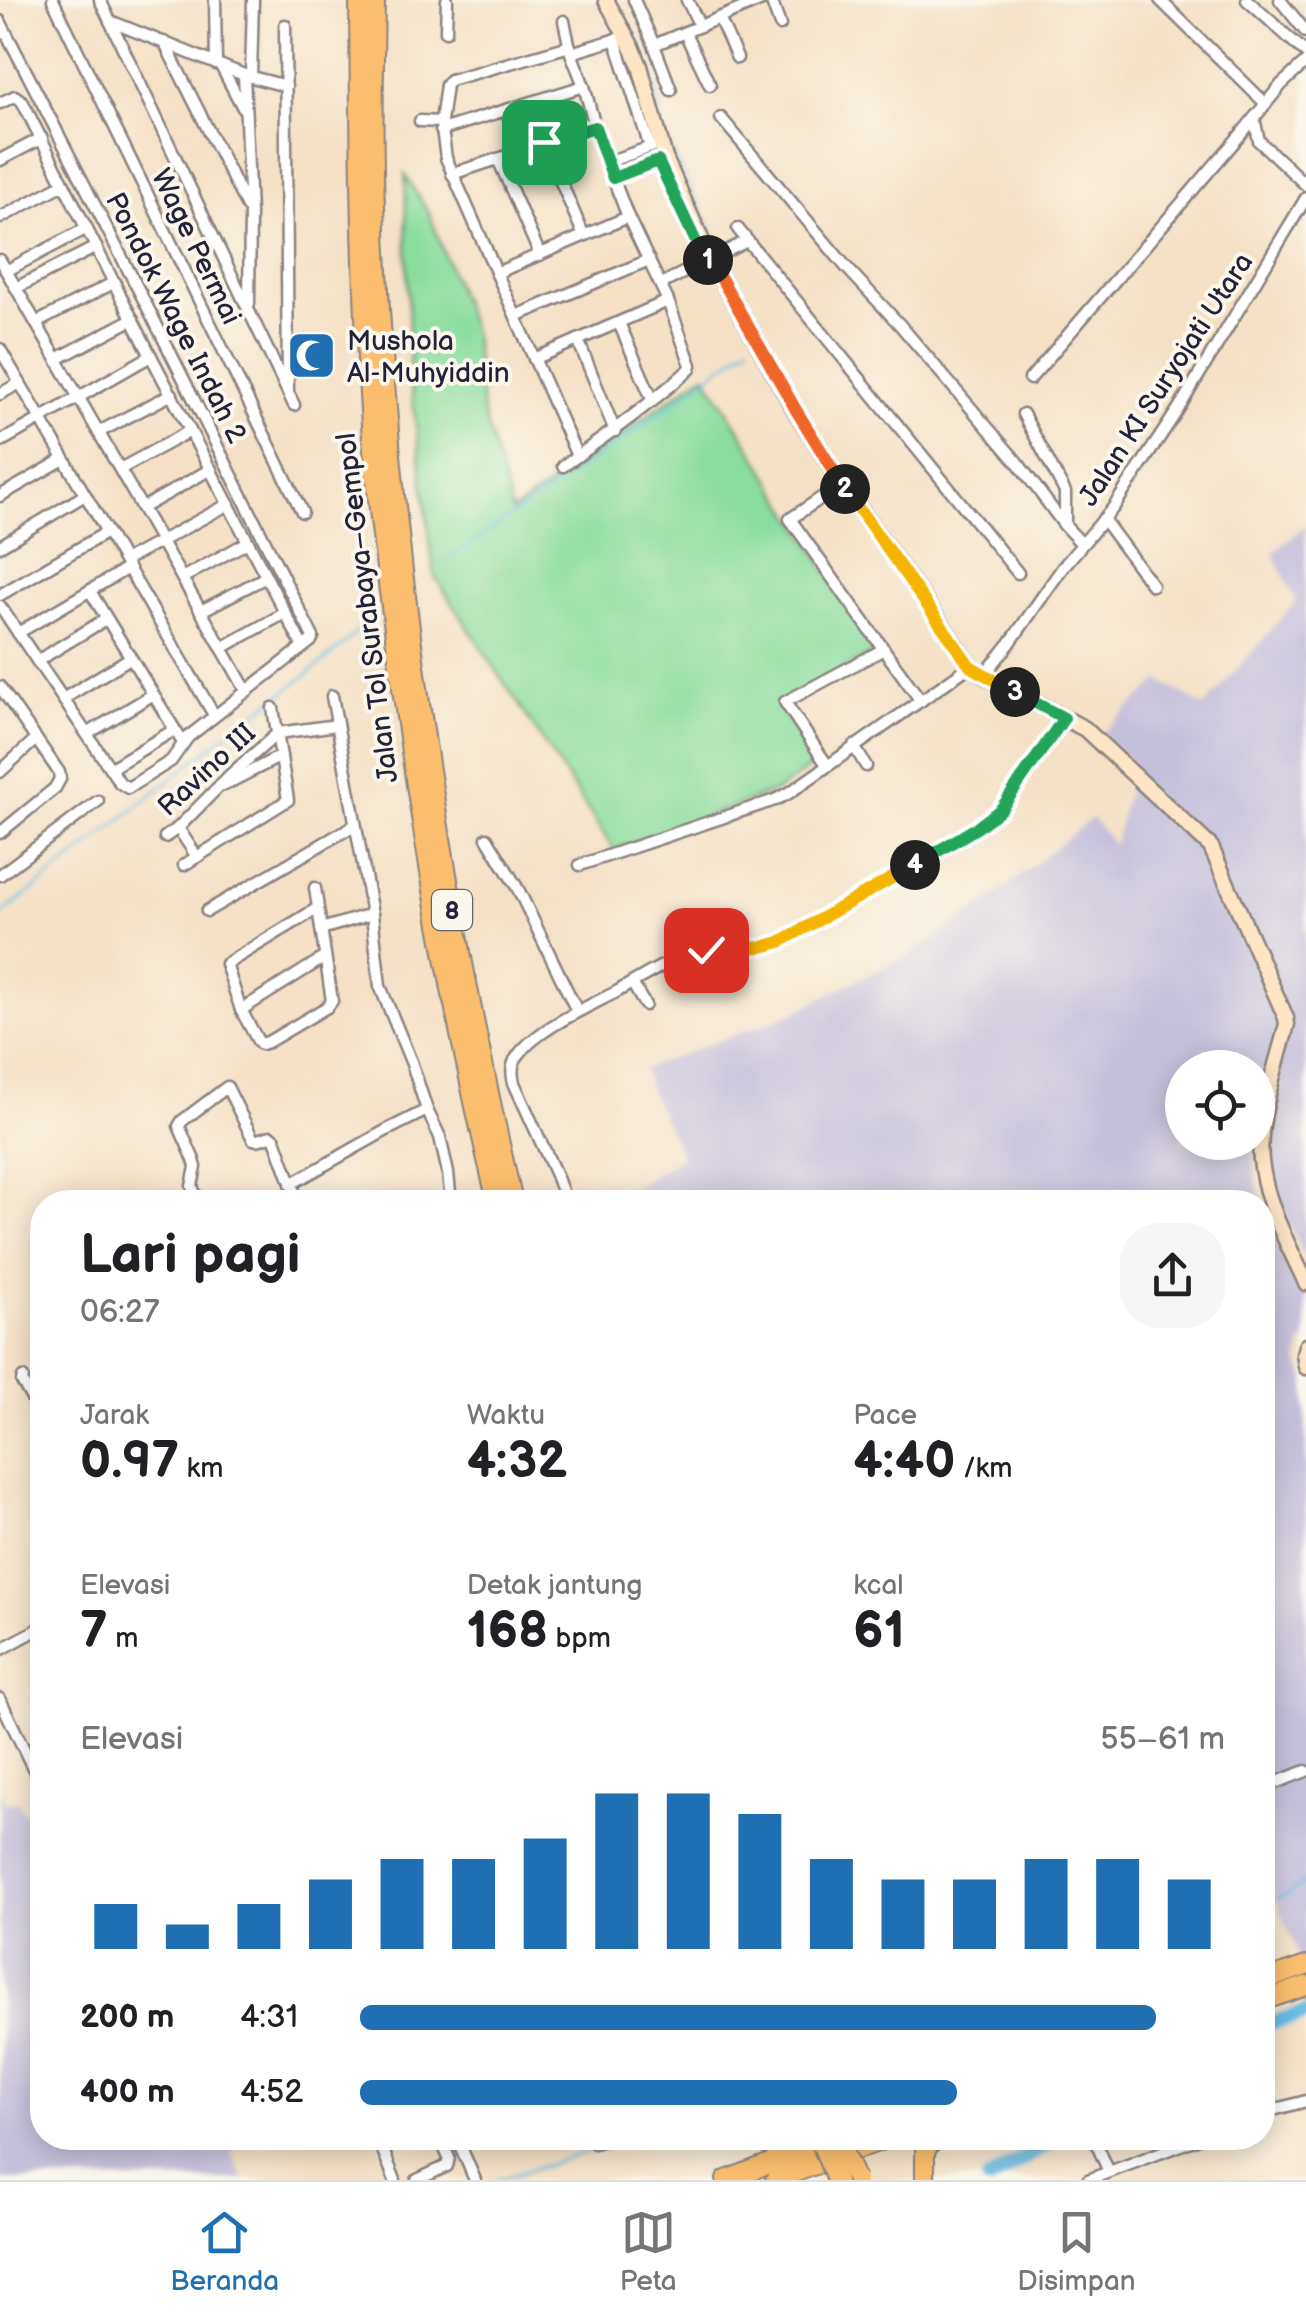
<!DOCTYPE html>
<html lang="id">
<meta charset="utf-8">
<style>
body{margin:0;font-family:"Balsamiq Sans",sans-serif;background:#f6f6f6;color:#202124;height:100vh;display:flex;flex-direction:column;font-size:38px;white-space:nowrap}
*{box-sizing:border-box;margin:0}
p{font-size:32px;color:#757577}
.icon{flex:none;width:55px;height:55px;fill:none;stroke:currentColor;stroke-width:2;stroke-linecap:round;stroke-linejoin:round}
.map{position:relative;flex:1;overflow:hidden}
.drawer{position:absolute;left:30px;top:1190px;width:1245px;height:960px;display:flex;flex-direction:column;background:#fff;border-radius:40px;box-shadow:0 5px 25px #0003}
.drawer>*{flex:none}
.buttons{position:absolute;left:1165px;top:1050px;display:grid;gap:20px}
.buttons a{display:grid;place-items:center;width:110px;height:110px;border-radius:50%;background:#fff;box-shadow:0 5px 25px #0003;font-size:50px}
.pin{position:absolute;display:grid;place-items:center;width:85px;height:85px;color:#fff;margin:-42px;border-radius:20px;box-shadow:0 5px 15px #0006}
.km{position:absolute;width:50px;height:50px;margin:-25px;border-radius:50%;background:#222;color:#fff;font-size:28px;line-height:50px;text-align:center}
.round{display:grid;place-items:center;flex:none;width:105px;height:105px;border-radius:40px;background:#f6f6f6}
.overview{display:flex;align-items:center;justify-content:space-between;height:170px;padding:0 50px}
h1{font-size:55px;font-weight:700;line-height:75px}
.figures{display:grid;grid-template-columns:repeat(3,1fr);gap:15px;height:170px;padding:10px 50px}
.figures div{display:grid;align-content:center}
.figures b{font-size:50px;font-weight:700}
.figures small{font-size:28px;font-weight:400}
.figures p{font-size:28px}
.chart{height:280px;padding:20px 50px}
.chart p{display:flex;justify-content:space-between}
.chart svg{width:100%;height:180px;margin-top:10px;stroke:#1f6fb2;stroke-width:6}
ul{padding:0 50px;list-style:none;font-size:32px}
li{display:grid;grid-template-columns:160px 120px 1fr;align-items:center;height:75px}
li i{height:25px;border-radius:12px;background:#1f6fb2}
.tab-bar{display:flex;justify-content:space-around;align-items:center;height:140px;border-top:2px solid #e0e0e0;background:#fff;font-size:28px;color:#757577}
.tab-bar a{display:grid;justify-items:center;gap:5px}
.tab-bar .active{color:#1f6fb2}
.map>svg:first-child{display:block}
</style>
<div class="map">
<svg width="1306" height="2180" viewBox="0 0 1306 2180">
<rect width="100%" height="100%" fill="#fbf7ec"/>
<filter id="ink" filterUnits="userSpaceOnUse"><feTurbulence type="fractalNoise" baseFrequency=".01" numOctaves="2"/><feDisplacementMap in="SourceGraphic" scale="20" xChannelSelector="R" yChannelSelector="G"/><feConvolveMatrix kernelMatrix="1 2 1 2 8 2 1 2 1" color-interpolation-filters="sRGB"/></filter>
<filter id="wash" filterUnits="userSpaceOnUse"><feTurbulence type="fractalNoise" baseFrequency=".0048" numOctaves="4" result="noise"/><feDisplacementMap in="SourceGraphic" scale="40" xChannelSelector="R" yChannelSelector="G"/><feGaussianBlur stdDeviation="2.25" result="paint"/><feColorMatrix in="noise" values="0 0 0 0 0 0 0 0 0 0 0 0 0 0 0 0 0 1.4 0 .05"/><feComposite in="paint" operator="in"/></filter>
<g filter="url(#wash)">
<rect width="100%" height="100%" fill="#f4e1c6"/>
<g fill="#c5c0da">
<polygon points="1306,525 1306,1259 1285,1215 1273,1183 1271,1152 1274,1110 1282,1083 1264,1084 1258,1114 1258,1068 1182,1068 1182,1142 1251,1143 1257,1186 1273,1232 1306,1295 1306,1337 1300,1348 1298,1361 1306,1380 1306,1957 1300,1959 1263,1868 1262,1202 596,1202 636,1185 682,1157 649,1088 643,1069 801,1010 826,995 908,956 981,907 1092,818 1114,845 1134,764 1101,734 1160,680 1204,707 1296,601 1273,553"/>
<polygon points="0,1791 6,1804 18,1800 24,1814 42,1807 42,2138 225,2138 244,2180 0,2180"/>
</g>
<polygon fill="#8bdd9e" stroke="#56806c" stroke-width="2.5" points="405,175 430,215 473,333 483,412 512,512 705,374 877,651 779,703 817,763 779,790 614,850 434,575 410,376"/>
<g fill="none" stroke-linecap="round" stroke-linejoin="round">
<g stroke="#68bbe4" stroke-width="2.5">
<polyline points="617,5 634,33 652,71 660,113"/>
<polyline points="670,149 721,249"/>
<polyline points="724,256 755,315 763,335 760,338"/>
<polyline points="444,562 638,429 750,345"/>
<path d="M0,915C75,859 145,799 218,741C268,702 325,667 368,620"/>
<polyline points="1262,1904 1290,1893 1306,1881"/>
<polyline points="497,2180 631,2138"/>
</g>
<g stroke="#68bbe4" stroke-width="15">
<polyline points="1262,2026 1306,2013"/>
<polyline points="989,2180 1057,2138"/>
</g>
</g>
</g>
<g filter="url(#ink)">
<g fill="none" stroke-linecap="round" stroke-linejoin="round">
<defs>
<g id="street">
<polyline points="53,0 302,512"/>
<polyline points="100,0 294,405"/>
<polyline points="215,0 216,64"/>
<polyline points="634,0 654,45 671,90"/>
<polyline points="687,0 700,26"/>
<polyline points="771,0 780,25"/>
<polyline points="1160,0 1265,103"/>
<polyline points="1247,0 1306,53"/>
<polyline points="1280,0 1306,32"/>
<polyline points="719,18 737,58"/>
<polyline points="0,21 151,314 313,637 311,641 188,737 171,761 128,788 120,783 0,606"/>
<polyline points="110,21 244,75 286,86"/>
<polyline points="285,25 288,389"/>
<polyline points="446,31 447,0"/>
<polyline points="685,33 710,85"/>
<polyline points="615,39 650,147"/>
<polyline points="164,42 247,207"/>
<polyline points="654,45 762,0"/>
<polyline points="570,46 450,80 446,85 441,122 446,158 577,456"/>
<polyline points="571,53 620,38"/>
<polyline points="221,66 243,108"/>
<polyline points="244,75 250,213 249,304"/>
<polyline points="251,77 253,0"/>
<polyline points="0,103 15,96 22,101 151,356 303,647"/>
<polyline points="721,118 847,268 900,325 1018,463 1065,526 1082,544"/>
<polyline points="1254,118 1259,141 1306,185"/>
<polyline points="420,121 441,122"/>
<polyline points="441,130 584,86"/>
<polyline points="544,142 584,236"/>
<polyline points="498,159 540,255"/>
<polyline points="0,160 42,138"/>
<polyline points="657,161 685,219"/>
<polyline points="607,162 654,146"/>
<polyline points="452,174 595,127"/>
<polyline points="613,178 664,159"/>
<polyline points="0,218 64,184"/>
<polyline points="738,229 1018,573"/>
<polyline points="0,260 246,690"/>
<polyline points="6,271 87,228"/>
<polyline points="496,273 628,217"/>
<polyline points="661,284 747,241"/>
<polyline points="16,288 96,247"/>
<polyline points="516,316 649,260"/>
<polyline points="36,323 115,282"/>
<polyline points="619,323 653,401"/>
<polyline points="578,340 615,431"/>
<polyline points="0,349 214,715"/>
<polyline points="57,359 133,319"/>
<polyline points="534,359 668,301"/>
<polyline points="1030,379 1242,133 1281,85 1306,62"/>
<polyline points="0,394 20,383"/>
<polyline points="1023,414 1065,492 1065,525"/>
<polyline points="99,432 172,394"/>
<polyline points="0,442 151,356"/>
<path d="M563,466C607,436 649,405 690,369L691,365L668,301L628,217L613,178L595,127L584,86L571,53L564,21"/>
<polyline points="120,469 190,431"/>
<polyline points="842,484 790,519 921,701"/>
<polyline points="0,496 64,459"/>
<polyline points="142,508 211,469"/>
<polyline points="1103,519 1152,585"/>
<polyline points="0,546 85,495"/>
<polyline points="124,561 229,504"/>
<polyline points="182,578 248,542"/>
<polyline points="90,591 183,743"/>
<polyline points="0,595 107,532"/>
<polyline points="201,611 266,577"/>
<polyline points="18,633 128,568"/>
<polyline points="222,648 285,613"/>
<polyline points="37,661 106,619"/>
<polyline points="984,675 1010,643 1063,567 1113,508 1179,408 1306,198"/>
<polyline points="0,687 59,772 60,779 55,788 0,833"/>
<polyline points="332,696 372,914 380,986 412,1064 427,1110 440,1137 448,1173 451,1202"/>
<polyline points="63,699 130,658"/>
<polyline points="87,734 152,695"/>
<polyline points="854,746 866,766"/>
<polyline points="827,765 785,702 884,649"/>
<polyline points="111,768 174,730"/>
<polyline points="0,772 36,739"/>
<polyline points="224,785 281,756"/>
<polyline points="178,828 197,857"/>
<polyline points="165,837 178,828 230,775 278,733 337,725"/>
<polyline points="487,838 518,889 577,1011"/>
<polyline points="184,865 288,800 273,708"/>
<polyline points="580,865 775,800 789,793 970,666"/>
<polyline points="0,875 98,801"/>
<polyline points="315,888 332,1001 327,1007 268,1042 261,1044 258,1041 241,1010 226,964 318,908"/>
<polyline points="207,911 355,825"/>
<polyline points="321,929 372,914"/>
<polyline points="632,983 645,1005"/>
<polyline points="241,1010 325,957"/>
<polyline points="291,1184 385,1131 427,1110"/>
<polyline points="198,1202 192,1186 196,1167 194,1160 179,1126 182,1121 227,1087 253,1139 257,1140 271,1136 275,1139 298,1202"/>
<path d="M566,1202L556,1175L514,1083C512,1075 511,1068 515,1060C533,1030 588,1007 618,991C642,977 669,960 695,952C723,944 753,952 780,942L944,849L990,820L1001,809L1064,718"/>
<polyline points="23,1378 22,1382 42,1415"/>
<polyline points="0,1650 42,1627"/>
<polyline points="0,1699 32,1766 34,1770 42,1773"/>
<polyline points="1262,1788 1306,1771"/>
<polyline points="1262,2113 1306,2101"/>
<polyline points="378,2138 395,2180"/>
<polyline points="457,2138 475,2180"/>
<polyline points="767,2138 776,2160"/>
<polyline points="1094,2138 1109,2172"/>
<polyline points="594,2143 611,2138"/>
<polyline points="417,2180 447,2166 449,2158 440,2138"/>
<polyline points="1088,2180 1199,2138"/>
</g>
<g id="secondary">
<path d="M606,0L633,49L640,66L665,158L710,259L795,410L842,484L955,644L970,666L984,675L1085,729L1211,847L1286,1018L1287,1024C1277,1066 1254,1125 1262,1168C1268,1209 1289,1246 1306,1283"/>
<polyline points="1306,1346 1304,1354 1306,1367"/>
</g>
<g id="highway">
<path d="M359,0C360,142 361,283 371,425C377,505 388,585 399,666C423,846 454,1025 497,1202"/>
<path d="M375,0C374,68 372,137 375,205C387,542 438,874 513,1202"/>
<polyline points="1262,1981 1306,1966"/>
<polyline points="1262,2001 1306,1986"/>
<polyline points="726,2180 833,2139"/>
<polyline points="775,2180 888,2138"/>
<polyline points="925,2180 925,2151 934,2138"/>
</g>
</defs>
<use href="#street" stroke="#8b8280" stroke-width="15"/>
<use href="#secondary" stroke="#8b8280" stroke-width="19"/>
<use href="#highway" stroke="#8b8280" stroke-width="22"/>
<use href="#street" stroke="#fff" stroke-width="10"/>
<use href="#secondary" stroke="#fde5c5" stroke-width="14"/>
<use href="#highway" stroke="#fabe6e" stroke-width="18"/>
<defs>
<g id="highway-bridge">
<polyline points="819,2138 836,2180"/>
<polyline points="837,2138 856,2180"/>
</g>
</defs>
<use href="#highway-bridge" stroke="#8b8280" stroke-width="22" stroke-linecap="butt"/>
<use href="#highway-bridge" stroke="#fabe6e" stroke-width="18"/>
</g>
</g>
<g fill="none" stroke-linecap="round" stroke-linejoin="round" filter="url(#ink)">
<defs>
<polyline id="split-1" points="544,142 595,127 613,178 658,161 705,261 708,260"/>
<polyline id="split-2" points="708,260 710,259 796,410 845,489"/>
<polyline id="split-3" points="845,489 970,666 1015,692"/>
<polyline id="split-4" points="915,865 978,827 1001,809 1064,718 1015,692"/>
<polyline id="split-5" points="706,950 762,947 780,942 915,865"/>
</defs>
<use href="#split-1" stroke="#fff" stroke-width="20"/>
<use href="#split-2" stroke="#fff" stroke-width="20"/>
<use href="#split-3" stroke="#fff" stroke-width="20"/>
<use href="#split-4" stroke="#fff" stroke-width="20"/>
<use href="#split-5" stroke="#fff" stroke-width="20"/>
<use href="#split-1" stroke="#22a559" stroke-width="12"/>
<use href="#split-2" stroke="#f0652b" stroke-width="12"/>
<use href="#split-3" stroke="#f5b400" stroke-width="12"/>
<use href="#split-4" stroke="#22a559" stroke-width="12"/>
<use href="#split-5" stroke="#f5b400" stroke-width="12"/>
</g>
<defs>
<symbol id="mosque-square" viewBox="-11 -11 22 22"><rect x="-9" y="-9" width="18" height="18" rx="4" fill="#1f6fb2" stroke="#fbf7ec"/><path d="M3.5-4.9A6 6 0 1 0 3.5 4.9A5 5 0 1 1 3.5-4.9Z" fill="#fff"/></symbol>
</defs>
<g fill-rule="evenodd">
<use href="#mosque-square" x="284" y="328" width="55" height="55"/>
</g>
<g text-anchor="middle" stroke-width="8" stroke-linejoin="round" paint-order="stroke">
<rect fill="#fbf7ec" stroke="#636270" stroke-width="2.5" x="432" y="890" width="40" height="40" rx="8"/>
<g font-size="25" font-weight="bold" fill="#22223b">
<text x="452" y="919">8</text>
</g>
<g font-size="28" fill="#22223b" stroke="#fbf7ec">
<text transform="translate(197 246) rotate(64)" y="10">Wage Permai</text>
<text transform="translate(177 317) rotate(63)" y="10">Pondok Wage Indah 2</text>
<text transform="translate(1165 379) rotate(-57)" y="10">Jalan KI Suryojati Utara</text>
<text transform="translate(366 608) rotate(-97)" y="10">Jalan Tol Surabaya–Gempol</text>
<text transform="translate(206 769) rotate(-43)" y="10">Ravino III</text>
</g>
<g font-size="28" fill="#22223b" stroke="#fbf7ec" text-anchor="start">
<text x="347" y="350">Mushola<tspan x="347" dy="32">Al-Muhyiddin</tspan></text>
</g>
</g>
</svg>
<div class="buttons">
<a><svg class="icon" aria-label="locate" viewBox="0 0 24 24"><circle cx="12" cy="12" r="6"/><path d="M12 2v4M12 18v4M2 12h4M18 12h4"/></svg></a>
</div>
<div class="pin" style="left:544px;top:142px;background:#1e9e55"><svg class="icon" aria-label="arrive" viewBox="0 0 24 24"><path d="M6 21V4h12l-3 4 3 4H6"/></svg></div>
<div class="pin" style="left:706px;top:950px;background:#d93025"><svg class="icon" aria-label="check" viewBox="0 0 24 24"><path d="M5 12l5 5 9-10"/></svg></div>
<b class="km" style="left:708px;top:260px">1</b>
<b class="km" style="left:845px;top:489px">2</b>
<b class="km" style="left:1015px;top:692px">3</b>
<b class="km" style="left:915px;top:865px">4</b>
<section class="drawer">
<div class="overview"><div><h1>Lari pagi</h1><p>06:27</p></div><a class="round"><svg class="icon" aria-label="share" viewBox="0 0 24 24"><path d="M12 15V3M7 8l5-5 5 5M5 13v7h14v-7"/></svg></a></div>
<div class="figures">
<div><p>Jarak</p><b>0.97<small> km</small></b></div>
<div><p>Waktu</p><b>4:32</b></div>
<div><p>Pace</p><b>4:40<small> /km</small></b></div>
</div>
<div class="figures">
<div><p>Elevasi</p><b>7<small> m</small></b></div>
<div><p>Detak jantung</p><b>168<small> bpm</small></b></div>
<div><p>kcal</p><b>61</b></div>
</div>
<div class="chart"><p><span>Elevasi</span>55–61 m</p>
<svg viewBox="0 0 160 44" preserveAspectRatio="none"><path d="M5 44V33M15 44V38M25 44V33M35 44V27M45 44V22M55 44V22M65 44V17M75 44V6M85 44V6M95 44V11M105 44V22M115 44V27M125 44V27M135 44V22M145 44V22M155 44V27"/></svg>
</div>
<ul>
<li><b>200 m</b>4:31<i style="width:92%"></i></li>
<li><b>400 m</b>4:52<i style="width:69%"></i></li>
</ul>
</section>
</div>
<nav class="tab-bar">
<a class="active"><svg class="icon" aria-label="home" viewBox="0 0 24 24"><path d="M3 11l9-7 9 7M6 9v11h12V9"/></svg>Beranda</a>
<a><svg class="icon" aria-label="map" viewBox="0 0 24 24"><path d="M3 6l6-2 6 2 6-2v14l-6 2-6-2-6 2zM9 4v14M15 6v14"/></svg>Peta</a>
<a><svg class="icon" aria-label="saved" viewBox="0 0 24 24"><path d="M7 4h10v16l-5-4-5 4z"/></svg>Disimpan</a>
</nav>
